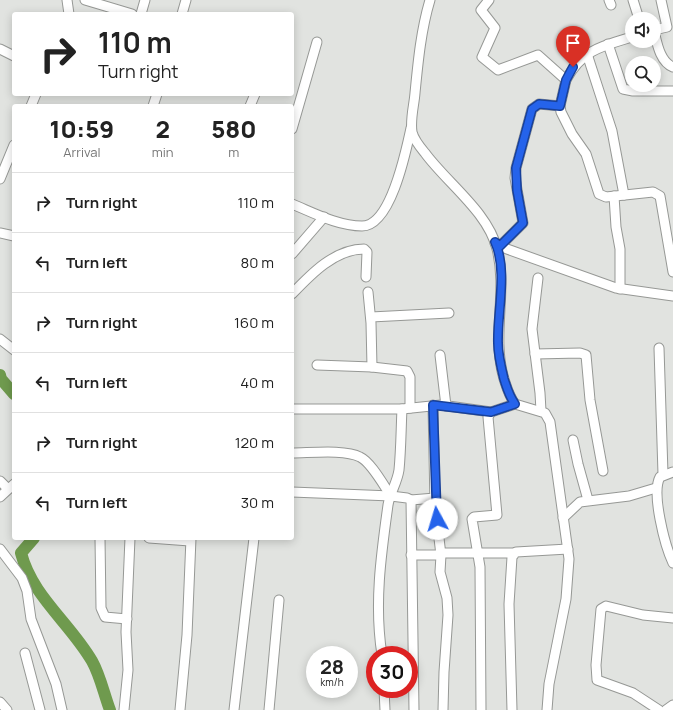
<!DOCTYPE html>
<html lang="en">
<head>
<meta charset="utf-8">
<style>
	:root { --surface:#fff; --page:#f2f2f2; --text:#222; --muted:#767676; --line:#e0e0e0 }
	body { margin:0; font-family:Manrope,sans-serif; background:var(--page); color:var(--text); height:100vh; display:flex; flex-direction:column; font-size:15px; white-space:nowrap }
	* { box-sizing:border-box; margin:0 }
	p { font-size:13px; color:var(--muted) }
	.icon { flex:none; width:22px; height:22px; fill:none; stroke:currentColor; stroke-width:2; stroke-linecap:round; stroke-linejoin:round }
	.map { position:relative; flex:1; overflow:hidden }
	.side { position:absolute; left:12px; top:104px; width:282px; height:436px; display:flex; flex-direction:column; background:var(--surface); border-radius:4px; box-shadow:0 2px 10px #0003 }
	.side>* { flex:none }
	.top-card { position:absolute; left:12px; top:12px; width:282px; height:84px; border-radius:4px; box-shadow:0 2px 10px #0003; background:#fff; color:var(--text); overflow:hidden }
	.fabs { position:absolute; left:625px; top:12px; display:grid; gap:8px }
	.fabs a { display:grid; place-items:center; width:36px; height:36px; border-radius:50%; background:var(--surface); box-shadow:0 2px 10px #0003; font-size:20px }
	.speed { position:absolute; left:306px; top:646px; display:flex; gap:8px; font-size:20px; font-weight:700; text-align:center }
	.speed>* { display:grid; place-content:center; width:52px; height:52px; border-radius:50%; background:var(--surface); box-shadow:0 2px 10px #0003; line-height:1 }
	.speed small { font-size:10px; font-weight:400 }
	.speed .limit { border:6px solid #d22; background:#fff; color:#111 }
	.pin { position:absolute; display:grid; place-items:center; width:34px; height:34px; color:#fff; margin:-41px -17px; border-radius:50% 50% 50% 0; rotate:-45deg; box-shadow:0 0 4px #0007 }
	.pin .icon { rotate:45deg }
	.me { position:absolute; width:44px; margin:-22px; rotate:354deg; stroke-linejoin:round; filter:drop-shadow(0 0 3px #0008) }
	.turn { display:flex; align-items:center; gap:14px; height:84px; padding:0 20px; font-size:18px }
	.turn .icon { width:52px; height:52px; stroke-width:2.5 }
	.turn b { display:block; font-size:28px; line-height:34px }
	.eta { display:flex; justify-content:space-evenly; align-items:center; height:68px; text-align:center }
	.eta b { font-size:24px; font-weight:800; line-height:28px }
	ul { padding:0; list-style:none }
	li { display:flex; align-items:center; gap:12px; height:60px; padding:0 20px; border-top:1px solid var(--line) }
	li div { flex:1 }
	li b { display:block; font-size:15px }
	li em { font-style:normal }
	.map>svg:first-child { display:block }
</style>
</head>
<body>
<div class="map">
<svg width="673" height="710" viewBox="0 0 673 710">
	<rect width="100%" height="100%" fill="#e1e3e0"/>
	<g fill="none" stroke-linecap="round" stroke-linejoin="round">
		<g stroke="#6f9a4e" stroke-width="12">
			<path d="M0,375l1,4 13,15"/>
			<path d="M34,538l-13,15c11,43 49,70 71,108 8,14 12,33 18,49"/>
		</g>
		<g stroke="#969895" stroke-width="11">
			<g id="minor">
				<path d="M67,0l2,14"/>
				<path d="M85,0l47,14"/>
				<path d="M430,0c-9,30 -12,62 -15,93 -1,13 -5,26 -3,39 2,8 8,15 13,21 22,30 63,59 72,96 11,43 -6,86 7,130 3,9 5,17 11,25l30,9 5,9 19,137 -3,40 -17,85 -2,26"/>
				<path d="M489,0l-8,10 14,18 -13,29 16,13 40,-15 28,25c16,-30 36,-34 66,-43"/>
				<path d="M609,0l2,5"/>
				<path d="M633,0l6,19"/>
				<path d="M141,14l4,-14"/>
				<path d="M182,14l4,-14"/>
				<path d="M654,30l13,-3 -6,-27"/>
				<path d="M654,31c3,12 6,31 19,36"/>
				<path d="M608,44l15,45 10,2h40"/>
				<path d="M0,49l14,7"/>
				<path d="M587,54l25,77 12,64"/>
				<path d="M566,80l-6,26 1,6 11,22 14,20 13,40 7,3 47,-5 7,4 13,76"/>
				<path d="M31,106l5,-12"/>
				<path d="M153,106l4,-12"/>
				<path d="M250,106l5,-12"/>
				<path d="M292,129l25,-87"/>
				<path d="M0,179l14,-34"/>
				<path d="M614,196l2,31 4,22v40"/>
				<path d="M292,204c22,9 46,22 70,22 29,0 44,-75 49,-98"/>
				<path d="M0,233l14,3"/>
				<path d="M495,243l12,6 109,39 57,8"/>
				<path d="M500,246l23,-23 -8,-45 1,-10 16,-59 7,-5 21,2"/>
				<path d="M292,254l32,-37"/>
				<path d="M538,278l-6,51 8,64 1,18"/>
				<path d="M368,292l3,31 1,44"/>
				<path d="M292,294c19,-20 43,-45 72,-45l3,3 -1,25"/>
				<path d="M371,317l78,-4"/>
				<path d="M0,339l14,11"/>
				<path d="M659,348l4,126"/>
				<path d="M535,354l45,-1 6,2 4,45 13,71"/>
				<path d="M440,355l6,51"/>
				<path d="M317,365l55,2 35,4 3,6v31"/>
				<path d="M292,409h110l39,-4 50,7"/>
				<path d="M573,440l5,24 10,36"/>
				<path d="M292,453c18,0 53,-4 68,4 11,5 24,29 31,39"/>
				<path d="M673,472l-13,5c-9,16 5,69 13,86"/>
				<path d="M0,481l8,8"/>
				<path d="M292,492l99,4 16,2 4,2 3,210"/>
				<path d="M0,497l14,-13"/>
				<path d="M411,500l24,-2"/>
				<path d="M563,518l17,-16 49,-6 27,-8"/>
				<path d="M100,538l1,70 4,9 22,2"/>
				<path d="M149,538l41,3"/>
				<path d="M0,549l22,29 5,13 4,28 25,65 6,26"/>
				<path d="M411,555h30l-6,-50 -2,-100"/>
				<path d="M25,653l15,57"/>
				<path d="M382,655c-8,-50 -1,-100 6,-150 2,-12 9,-22 11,-35 2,-20 2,-41 3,-61"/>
				<path d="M384,689l1,21"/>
				<path d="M0,702l7,8"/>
				<path d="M124,710l4,-40 -2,-38 4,-94"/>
				<path d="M180,710l7,-75 4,-97"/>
				<path d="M234,710l20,-172"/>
				<path d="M269,710l10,-110"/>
				<path d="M443,710l1,-38 4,-57 -1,-17 -7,-26 1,-17 2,-2h70"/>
				<path d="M481,710l-1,-143 -8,-48 2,-2 23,-2 -9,-98 3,-5 24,-8"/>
				<path d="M512,710l-3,-106 3,-47 4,-5 52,-3"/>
				<path d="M659,710l-26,-17 -36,-13 -1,-15 5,-56 5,-3 37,9 30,3"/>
				<path d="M666,710l7,-5"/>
			</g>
		</g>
		<use href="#minor" stroke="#fff" stroke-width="9"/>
	</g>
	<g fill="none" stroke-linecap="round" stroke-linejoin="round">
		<g stroke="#184099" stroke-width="10">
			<path id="route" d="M437,519l-4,-114 58,7 24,-8c-6,-8 -8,-16 -11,-25 -3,-12 -6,-24 -6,-36 -1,-30 10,-73 -3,-101l5,4 23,-23 -6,-33 -1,-22 16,-59 7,-5 21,2 6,-26 7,-13"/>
		</g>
		<use href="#route" stroke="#2563eb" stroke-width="7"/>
	</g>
</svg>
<div class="fabs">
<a><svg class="icon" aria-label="sound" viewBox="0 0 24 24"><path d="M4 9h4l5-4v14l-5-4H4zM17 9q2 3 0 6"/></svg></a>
<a><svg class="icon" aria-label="search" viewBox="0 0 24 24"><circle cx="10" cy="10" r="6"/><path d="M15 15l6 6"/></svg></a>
</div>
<div class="speed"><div>28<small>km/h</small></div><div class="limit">30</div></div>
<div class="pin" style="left:573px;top:67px;background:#d93025"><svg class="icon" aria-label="arrive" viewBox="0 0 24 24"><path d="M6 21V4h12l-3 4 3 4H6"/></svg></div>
<svg class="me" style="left:437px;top:519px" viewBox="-20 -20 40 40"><circle r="19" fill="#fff"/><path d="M0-13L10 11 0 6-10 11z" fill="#2563eb"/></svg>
<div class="top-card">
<div class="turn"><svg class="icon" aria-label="right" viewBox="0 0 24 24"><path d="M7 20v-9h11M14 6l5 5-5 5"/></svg><div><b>110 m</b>Turn right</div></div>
</div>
<section class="side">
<div class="eta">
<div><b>10:59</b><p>Arrival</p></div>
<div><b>2</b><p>min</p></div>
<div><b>580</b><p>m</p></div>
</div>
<ul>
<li><svg class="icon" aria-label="right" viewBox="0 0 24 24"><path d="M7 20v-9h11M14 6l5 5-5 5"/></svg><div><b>Turn right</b></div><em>110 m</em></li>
<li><svg class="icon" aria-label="left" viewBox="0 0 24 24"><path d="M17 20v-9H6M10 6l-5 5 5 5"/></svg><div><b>Turn left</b></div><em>80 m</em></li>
<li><svg class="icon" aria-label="right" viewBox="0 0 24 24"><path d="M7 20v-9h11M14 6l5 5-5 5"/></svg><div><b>Turn right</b></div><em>160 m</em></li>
<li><svg class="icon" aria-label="left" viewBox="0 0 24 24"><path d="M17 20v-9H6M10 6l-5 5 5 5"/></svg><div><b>Turn left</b></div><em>40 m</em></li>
<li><svg class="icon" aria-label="right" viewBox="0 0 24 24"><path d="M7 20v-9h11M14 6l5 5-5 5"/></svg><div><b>Turn right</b></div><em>120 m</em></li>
<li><svg class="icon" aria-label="left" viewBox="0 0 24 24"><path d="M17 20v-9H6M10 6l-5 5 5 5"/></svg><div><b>Turn left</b></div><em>30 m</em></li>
</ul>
</section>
</div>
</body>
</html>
